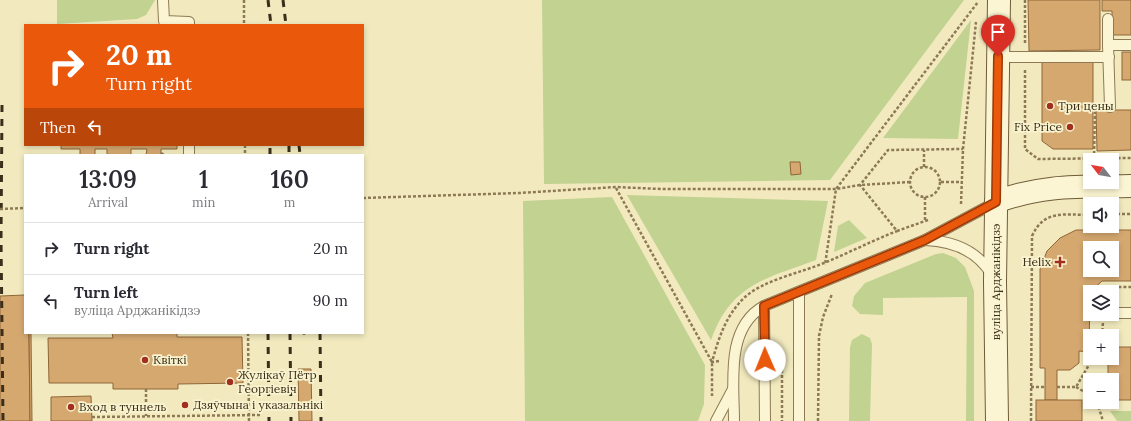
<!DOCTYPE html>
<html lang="en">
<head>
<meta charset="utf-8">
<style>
	:root { --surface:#fff; --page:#f2f2f3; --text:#2b2b33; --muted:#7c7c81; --line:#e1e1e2 }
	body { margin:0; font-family:Lora,serif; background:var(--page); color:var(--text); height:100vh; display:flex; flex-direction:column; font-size:15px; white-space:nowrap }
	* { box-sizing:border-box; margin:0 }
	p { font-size:13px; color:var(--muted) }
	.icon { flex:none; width:22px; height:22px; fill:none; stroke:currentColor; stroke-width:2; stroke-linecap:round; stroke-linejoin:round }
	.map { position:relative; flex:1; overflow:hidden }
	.details { position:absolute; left:24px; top:154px; width:340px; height:180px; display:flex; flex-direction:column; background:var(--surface); border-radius:0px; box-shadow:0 2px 6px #0003 }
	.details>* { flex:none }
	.top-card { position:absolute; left:24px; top:24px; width:340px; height:122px; border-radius:0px; box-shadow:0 2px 6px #0003; background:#ea580c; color:#fff; overflow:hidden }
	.needle { width:26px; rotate:301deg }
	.controls { position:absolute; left:1083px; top:153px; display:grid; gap:8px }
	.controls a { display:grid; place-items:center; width:36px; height:36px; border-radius:0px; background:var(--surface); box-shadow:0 2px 6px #0003; font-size:20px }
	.pin { position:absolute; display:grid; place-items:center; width:34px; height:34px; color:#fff; margin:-41px -17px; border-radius:50% 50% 50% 0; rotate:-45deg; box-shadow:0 0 4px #0007 }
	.pin .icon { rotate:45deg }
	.me { position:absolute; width:44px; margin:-22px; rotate:359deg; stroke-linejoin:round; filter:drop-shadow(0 0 3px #0008) }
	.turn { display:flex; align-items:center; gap:14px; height:84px; padding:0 16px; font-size:18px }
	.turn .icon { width:52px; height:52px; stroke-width:2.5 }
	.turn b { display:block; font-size:28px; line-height:34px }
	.then { display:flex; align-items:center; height:38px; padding:0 16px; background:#0003; gap:8px; font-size:15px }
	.eta { display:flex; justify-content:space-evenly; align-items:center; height:68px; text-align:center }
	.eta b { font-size:24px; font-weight:600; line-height:28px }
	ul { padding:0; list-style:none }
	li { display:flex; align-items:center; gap:12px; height:52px; padding:0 16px; border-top:1px solid var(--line) }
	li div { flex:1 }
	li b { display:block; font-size:15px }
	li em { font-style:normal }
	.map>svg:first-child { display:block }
</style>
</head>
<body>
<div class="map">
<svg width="1131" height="421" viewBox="0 0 1131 421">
	<rect width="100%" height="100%" fill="#f2eabe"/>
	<g fill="#c1d291">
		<path d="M57,0h98l-9,15 -9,4 -80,5z"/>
		<path d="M542,0h422l-134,180 -286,4z"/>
		<path d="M971,20l-13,119 -75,-1z"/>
		<path d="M627,195l201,6 -12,59c-51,19 -85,24 -105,80z"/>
		<path d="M612,197l93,168 -1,39 -6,17h-173l-2,-220z"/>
		<path d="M849,220l18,18 -33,14 4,-26z"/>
		<path d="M943,253l13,5 9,9 9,24v130h-8l1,-124 -84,1v17l-23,-1 -8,-8 2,-10 11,-13 71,-29z"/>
		<path d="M862,334l8,4 2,6 -2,77h-21l1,-74 2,-7z"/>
		<path d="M1110,411h21v10h-14z"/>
	</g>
	<g fill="#d5a870" stroke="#8f6638" fill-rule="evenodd">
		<path d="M1028,0h72v50l-71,1z"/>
		<path d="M1102,0h29v35h-19v-24h-10z"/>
		<rect x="1122" y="52" width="9" height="28"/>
		<path d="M1093,60v89h-40l-11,-8v-80z"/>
		<path d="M1096,110h35v40l-34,1z"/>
		<path d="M61,145h116v4h-16v6h-15l1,-6h-16v6h-24v-6h-12v6h-15v-6h-19z"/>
		<path d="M790,162h10l1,12 -10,1z"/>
		<path d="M1076,230h55v51h-29l-12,11 -1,60 -10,-1v12l-9,7h-13v30h-12v-32h-5v-99l7,-18 13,-13zM1090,248h22v22h-22z"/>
		<path d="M25,295v38h4l1,88h-30v-125z"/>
		<path d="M29,333h2l1,88h-2z"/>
		<path d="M112,333h65v4h65l1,46 -65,1v5h-65v-6h-64l-1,-45h65z"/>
		<path d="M1112,347h19v53h-19v-20h-4v-22h4z"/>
		<path d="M298,369h13l1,52h-13z"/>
		<path d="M91,396l1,25h-41v-24z"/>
		<rect x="1036" y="400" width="46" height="21"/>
	</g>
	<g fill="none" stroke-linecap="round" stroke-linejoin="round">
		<g stroke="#8d7a55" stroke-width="12">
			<g id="lane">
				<path d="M163,0l1,21 25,1v3"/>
				<path d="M1108,19v26"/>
				<path d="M998,57h111"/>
				<path d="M1110,107l-2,-62h23"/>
				<path d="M189,145v10"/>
				<path d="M925,240c28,1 52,10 67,35"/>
				<path d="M764,306l1,115"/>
				<path d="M1115,313h16"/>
				<path d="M716,421l17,-32"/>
				<path d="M734,421c0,-38 -9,-93 30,-115l161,-66 71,-38"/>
				<path d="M799,421v-129"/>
			</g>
		</g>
		<g stroke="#6f5b38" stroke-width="24">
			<g id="secondary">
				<path d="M996,202c47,-18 86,-15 135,-16"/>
				<path d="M997,421l-2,-139 4,-282"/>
			</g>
		</g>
		<g stroke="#8d7a55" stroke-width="2.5" stroke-dasharray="3 2" stroke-linecap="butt">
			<path d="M244,0v25"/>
			<path d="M1025,43v-43"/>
			<path d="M1025,70v79l13,10 93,-1"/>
			<path d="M245,145v10"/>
			<path d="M161,153l3,2"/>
			<path d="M1094,159l1,-48"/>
			<circle cx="925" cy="182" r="15"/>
			<path d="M924,167v-17"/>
			<path d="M910,182l-50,3 -24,4 142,-187"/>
			<path d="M941,182h21"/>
			<path d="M616,188l96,174v34"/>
			<path d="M925,197v24"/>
			<path d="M363,198l156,-5 97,-6 45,2h175l-11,76"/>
			<path d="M961,204l2,-55 13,-127"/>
			<path d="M1112,214h19"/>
			<path d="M928,220l-31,11 -37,-46 28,-35 75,-1"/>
			<path d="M1110,292l7,-5h14"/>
			<path d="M248,333l1,88"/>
			<path d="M304,333v2"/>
			<path d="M1102,336l1,-14"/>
			<path d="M782,360v61"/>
			<path d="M719,361l-7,1c7,-25 14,-47 33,-65 19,-17 55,-24 79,-34 24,-10 48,-22 73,-32"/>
			<path d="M1031,387h14"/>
			<path d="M1057,387h19l17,-29"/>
			<path d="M1076,387l14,8"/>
			<path d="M146,389v27"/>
			<path d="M1097,402l6,19"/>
			<path d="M92,417l170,-2"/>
			<path d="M818,421l1,-85 4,-19 9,-23"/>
			<path d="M1031,421l1,-185c12,-27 33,-21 58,-21"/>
		</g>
		<use href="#lane" stroke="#fcf5d3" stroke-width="10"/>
		<use href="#secondary" stroke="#fcf5d3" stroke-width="22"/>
		<g stroke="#3b2f1b" stroke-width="3" stroke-dasharray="7 7" stroke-linecap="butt">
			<path d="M268,0l3,25"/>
			<path d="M283,0l3,25"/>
			<path d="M2,105l-1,134 2,182"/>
			<path d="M289,145v10"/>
			<path d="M299,145l1,10"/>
			<path d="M270,155v-10"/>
			<path d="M268,333l1,88"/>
			<path d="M290,333l1,88"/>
			<path d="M320,333l1,88"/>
		</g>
		<path stroke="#8d7a55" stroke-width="2.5" stroke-dasharray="3 2" stroke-linecap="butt" d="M0,209l25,-1"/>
	</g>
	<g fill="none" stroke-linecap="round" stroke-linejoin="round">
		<g stroke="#983908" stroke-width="10">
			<path id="route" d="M765,360l-1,-54 161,-66 71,-38 2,-146"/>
		</g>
		<use href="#route" stroke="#ea580c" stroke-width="7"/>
	</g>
	<g fill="#a22f1e" stroke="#f9f3cf" stroke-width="1.5">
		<circle cx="1050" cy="106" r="4"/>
		<circle cx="1070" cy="127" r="4"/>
		<path d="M1058 256h4v4h4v4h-4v4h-4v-4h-4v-4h4z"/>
		<circle cx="145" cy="360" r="4"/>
		<circle cx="230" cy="382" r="4"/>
		<circle cx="185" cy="405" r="4"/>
		<circle cx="71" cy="407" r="4"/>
	</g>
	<g text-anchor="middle" stroke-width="3.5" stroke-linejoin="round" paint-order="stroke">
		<g font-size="12" fill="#3b2f1b" stroke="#f9f3cf" text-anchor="start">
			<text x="1058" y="110">Три цены</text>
			<text x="1062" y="131" text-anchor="end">Fix Price</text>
			<text x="1051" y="266" text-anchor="end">Helix</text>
			<text x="153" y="364">Квіткі</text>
			<text x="238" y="379">Жулікаў Пётр<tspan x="238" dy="14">Георгіевіч</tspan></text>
			<text x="193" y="409">Дзяўчына і указальнікі</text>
			<text x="79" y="411">Вход в туннель</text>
		</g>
		<g font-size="12" fill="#3b2f1b" stroke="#f9f3cf">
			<text transform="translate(996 282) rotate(-90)" y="4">вуліца Арджанікідзэ</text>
		</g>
	</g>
</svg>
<div class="controls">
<a><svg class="needle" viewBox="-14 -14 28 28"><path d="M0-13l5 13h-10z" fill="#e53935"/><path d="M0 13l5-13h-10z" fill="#7c7c81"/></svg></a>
<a><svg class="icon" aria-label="sound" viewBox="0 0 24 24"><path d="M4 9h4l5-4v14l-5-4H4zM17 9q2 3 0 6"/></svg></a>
<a><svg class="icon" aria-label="search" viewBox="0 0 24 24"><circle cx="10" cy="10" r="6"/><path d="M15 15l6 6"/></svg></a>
<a><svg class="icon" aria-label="layers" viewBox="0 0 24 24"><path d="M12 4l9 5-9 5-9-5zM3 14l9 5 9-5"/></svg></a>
<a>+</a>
<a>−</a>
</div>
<div class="pin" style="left:998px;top:56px;background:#d93025"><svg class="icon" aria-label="arrive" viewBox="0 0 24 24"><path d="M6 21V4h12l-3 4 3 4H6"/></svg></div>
<svg class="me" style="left:765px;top:360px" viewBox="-20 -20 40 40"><circle r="19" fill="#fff"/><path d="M0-13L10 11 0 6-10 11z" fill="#ea580c"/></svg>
<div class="top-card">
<div class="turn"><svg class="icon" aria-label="right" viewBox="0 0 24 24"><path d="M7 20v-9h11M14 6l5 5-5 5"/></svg><div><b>20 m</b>Turn right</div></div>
<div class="then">Then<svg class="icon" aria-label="left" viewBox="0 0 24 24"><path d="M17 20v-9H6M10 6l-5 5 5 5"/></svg></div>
</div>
<section class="details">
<div class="eta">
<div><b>13:09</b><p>Arrival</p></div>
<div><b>1</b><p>min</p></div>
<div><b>160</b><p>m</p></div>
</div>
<ul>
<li><svg class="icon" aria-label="right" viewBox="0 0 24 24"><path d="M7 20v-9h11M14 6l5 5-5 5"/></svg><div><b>Turn right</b></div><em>20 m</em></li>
<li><svg class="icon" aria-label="left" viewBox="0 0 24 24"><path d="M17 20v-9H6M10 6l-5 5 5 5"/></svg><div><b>Turn left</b><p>вуліца Арджанікідзэ</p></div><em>90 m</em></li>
</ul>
</section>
</div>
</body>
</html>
